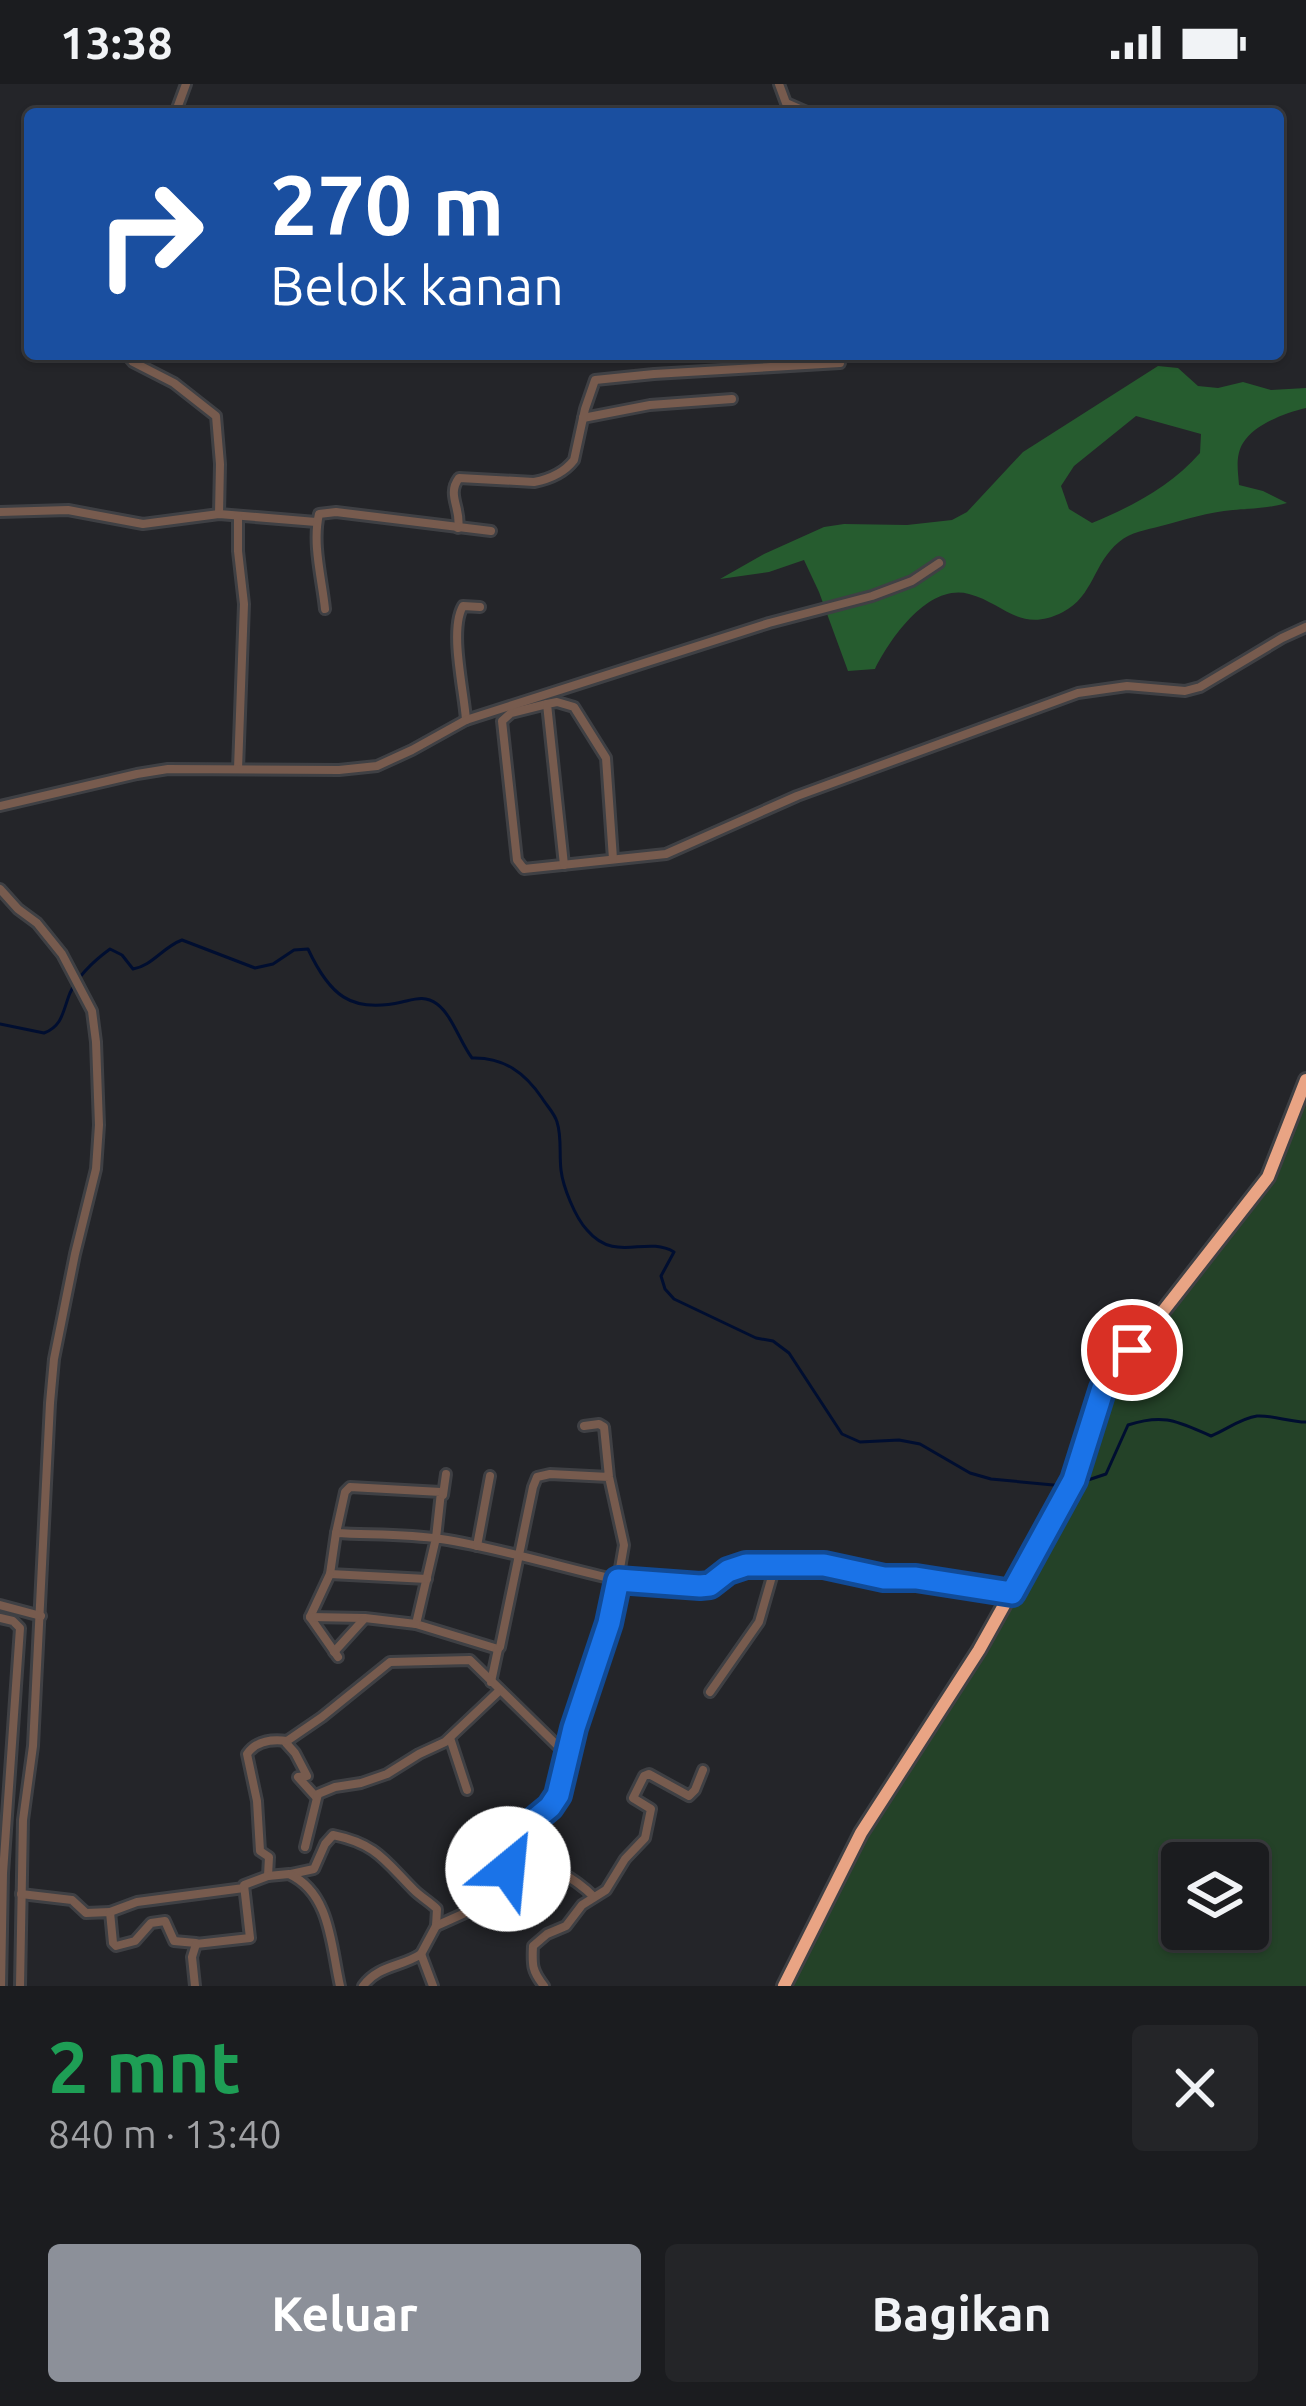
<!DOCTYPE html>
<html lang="id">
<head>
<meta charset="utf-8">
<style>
	:root { --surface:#1b1c1f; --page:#242528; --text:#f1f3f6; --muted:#a0a1a4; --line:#393a3d; --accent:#8c9099 }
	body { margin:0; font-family:Ubuntu,sans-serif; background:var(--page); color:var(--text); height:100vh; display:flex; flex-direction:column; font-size:45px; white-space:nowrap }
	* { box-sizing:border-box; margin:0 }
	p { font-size:39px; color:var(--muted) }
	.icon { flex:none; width:66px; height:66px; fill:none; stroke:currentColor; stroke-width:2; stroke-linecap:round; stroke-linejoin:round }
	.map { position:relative; height:1902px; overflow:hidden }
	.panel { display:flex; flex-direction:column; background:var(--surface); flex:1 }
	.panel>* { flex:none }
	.guide { position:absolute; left:24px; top:24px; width:1260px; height:252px; border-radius:12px; box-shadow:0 3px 9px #0004,0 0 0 3px var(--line); background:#1a4fa0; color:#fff; overflow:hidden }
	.buttons { position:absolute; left:1161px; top:1758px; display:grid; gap:24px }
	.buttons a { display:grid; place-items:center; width:108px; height:108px; border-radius:12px; background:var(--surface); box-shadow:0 3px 9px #0004,0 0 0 3px var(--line); font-size:60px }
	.pin { position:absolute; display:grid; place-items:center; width:102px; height:102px; color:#fff; margin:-51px; border:6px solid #fff; border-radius:50%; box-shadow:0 3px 12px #0007 }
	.me { position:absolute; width:132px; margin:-66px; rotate:28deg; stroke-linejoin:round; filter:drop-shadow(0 0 9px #0008) }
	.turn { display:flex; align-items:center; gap:42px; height:252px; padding:0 48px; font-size:54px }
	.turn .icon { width:156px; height:156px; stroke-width:2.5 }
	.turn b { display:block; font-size:84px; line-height:102px }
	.round { display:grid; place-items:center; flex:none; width:126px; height:126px; border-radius:12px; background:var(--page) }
	.head { display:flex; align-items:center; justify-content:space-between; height:204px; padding:0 48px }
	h1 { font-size:72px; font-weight:700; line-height:90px; color:#1e9e55 }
	.primary-button { display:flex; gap:24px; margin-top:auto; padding:24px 48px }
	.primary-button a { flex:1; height:138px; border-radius:12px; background:var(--accent); color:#fff; font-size:48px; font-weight:700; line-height:138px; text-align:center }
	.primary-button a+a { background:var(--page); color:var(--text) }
	.status { display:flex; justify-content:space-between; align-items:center; height:84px; padding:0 60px; background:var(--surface); direction:ltr }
	.status svg { height:33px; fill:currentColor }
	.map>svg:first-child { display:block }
</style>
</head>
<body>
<div class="status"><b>13:38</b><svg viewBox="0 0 49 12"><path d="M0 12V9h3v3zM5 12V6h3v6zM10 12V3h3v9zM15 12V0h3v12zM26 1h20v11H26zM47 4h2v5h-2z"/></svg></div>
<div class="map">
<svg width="1306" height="1902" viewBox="0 0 1306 1902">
	<rect width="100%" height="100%" fill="#242529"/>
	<path fill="#244228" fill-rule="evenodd" d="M1306,1010v892h-518l43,-89 51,-92 121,-188 83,-147 19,-73 -1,-9 160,-197zM1182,1779h66v66h-66z"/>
	<path fill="#265c2f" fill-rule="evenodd" d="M1158,282l20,2 20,18 20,2 25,-6 28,8 35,-2v20c-21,5 -51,16 -63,35 -8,13 -5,28 -4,42l24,6 24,12c-23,6 -32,5 -54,7 -24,2 -49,10 -72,16 -15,4 -30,6 -42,16 -26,21 -25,54 -56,70 -43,22 -59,-9 -94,-18 -41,-11 -79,45 -94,75l-27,2 -29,-79 -15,-32 -35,12 -49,7 44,-25 60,-27 20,-3 63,1 45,-5 15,-8 56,-60zM1136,332l65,18 -1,19c-29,33 -67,53 -108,70l-23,-14 -8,-23 13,-20z"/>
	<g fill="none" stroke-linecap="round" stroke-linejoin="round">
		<g stroke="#000e30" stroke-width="3">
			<path d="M0,940l44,9c19,-7 19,-23 26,-40 8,-17 25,-33 40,-44l12,6 11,14c19,-3 30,-22 49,-29l73,28 18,-4 21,-14 14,-1c21,45 42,65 94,53 13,-3 23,-7 35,2 15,11 23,38 35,54 32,-1 53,15 70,40 5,8 13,16 15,24 5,15 2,32 4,48 2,17 14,47 26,60 29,34 58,5 87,22l-13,24 4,13 9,10 82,39 17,3 16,12 53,81 18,8 39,-2 21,4 50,29 21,6 73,7"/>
			<path d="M1079,1399l27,-9 22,-49c37,-12 50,-3 83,11 15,-6 30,-18 46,-20 15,-1 33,6 49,6"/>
		</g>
		<g stroke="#3f4044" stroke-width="14">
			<g id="minor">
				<path d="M779,0l7,19 25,11"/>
				<path d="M175,30l11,-30"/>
				<path d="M126,270l7,8 41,21 42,33 4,48 -1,50"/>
				<path d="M583,334l67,-13 82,-6"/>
				<path d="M0,428l68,-2 75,14 76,-10 97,8"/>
				<path d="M238,432v35l6,53 -6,165"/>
				<path d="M458,444c4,-19 -12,-33 1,-50l75,4c16,-3 30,-9 40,-22l11,-51 10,-29 59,-6 186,-11"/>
				<path d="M325,525c-3,-30 -13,-65 -6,-95l17,-2 155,19"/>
				<path d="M547,620l-36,9 -9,8 15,139 7,9 142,-15 131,-58 281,-103 49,-7 58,5 15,-4 82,-49 24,-11"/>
				<path d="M466,636c-2,-30 -17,-90 -3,-114l17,1"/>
				<path d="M0,722l137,-32 31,-5 171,1 38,-4 35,-16 54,-30 303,-97 103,-27 40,-15 27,-18"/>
				<path d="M564,781l-17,-161 10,-2 17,5 32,51 7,101"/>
				<path d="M0,805l18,20 19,14 25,31 30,57 4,31 3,83 -3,44 -21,85 -21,105 -4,44 -17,343 -10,74 -3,166"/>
				<path d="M584,1342l15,-2 5,3 5,50 15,68 -6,35c-59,-13 -118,-32 -177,-41 -34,-5 -71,-4 -105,-6l9,-41 5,-5 91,5 -5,46 -20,86 82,25 2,-2 33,-160 4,-10 13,-3 59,3"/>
				<path d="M443,1411l3,-21"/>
				<path d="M336,1449l-6,41 97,5"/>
				<path d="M477,1462l13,-70"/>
				<path d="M330,1490l-20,43 28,40"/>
				<path d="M0,1521l41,11"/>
				<path d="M310,1533l55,1 51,6"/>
				<path d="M0,1534l13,3 7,7 -17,245 -2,113"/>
				<path d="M334,1568l30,-33"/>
				<path d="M491,1598l7,-33"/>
				<path d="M710,1608l49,-70 16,-56"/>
				<path d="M450,1654l17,52"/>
				<path d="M316,1713l-18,-20 9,-1 -12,-23 -9,-10 1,-2 35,-24 68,-55 80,-2 97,95"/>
				<path d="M305,1763l13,-53 17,-7 26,-4 26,-9 32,-20 26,-12 54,-51"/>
				<path d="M512,1770c29,7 60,21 82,43"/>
				<path d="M291,1790l23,-5 11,-25 8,-9c44,9 52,26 81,55 7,7 16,12 23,19l-1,17 -15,28"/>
				<path d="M268,1792l1,-19 -9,-6 -3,-50 -10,-47c9,-13 25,-15 40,-13"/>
				<path d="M21,1810l51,6 14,13 24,-1 3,31 3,3 19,-5 16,-18 14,-2 9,20 22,2"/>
				<path d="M110,1828l27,-10 107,-14"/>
				<path d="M436,1842l76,-34 -3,-31 18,-35 23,-19 8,-12 16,-67 35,-105 9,-43 82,6 9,-1 29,-18 70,-3 32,4 44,10h33l95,15"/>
				<path d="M195,1902l-3,-29 4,-13 54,-6 -6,-53 24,-9 21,-2c42,19 42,73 51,112"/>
				<path d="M363,1902c15,-21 39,-19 58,-32l12,32"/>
				<path d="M544,1902c-12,-15 -12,-21 -11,-40l14,-12 19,-8 16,-21 24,-15 19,-31 20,-21 6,-29 -18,-11 11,-22 5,-2 40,22 6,-6 8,-20"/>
			</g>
		</g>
		<g stroke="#3f4044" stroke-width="18">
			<path id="highway" d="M784,1902l77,-153 118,-183 89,-159 13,-28 22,-75 165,-211 38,-97"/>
		</g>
		<use href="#minor" stroke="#775b4e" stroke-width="8"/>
		<use href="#highway" stroke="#e9a484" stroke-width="12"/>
	</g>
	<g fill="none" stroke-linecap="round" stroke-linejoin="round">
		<g stroke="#114b97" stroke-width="30">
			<path id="route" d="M508,1785l5,-19 14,-24 23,-19 8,-12 16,-67 35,-105 9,-43 82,6 10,-1 18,-14 18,-6h78l60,13h32l96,15 62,-113 29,-92 29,-38"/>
		</g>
		<use href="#route" stroke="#1a73e8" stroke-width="21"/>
	</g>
</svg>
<div class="buttons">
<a><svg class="icon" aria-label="layers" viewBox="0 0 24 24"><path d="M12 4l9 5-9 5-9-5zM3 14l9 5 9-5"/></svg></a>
</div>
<div class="pin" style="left:1132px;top:1266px;background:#d93025"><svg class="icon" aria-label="arrive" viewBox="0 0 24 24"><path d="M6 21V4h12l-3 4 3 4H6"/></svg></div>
<svg class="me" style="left:508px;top:1785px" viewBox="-20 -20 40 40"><circle r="19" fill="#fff"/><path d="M0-13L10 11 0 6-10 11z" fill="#1a73e8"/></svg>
<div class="guide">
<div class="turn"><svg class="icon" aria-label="right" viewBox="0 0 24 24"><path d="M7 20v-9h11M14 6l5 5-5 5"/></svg><div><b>270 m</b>Belok kanan</div></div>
</div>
</div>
<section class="panel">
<div class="head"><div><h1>2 mnt</h1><p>840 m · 13:40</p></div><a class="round"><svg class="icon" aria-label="close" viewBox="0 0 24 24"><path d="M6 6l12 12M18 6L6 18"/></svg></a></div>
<div class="primary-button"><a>Keluar</a><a>Bagikan</a></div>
</section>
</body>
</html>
